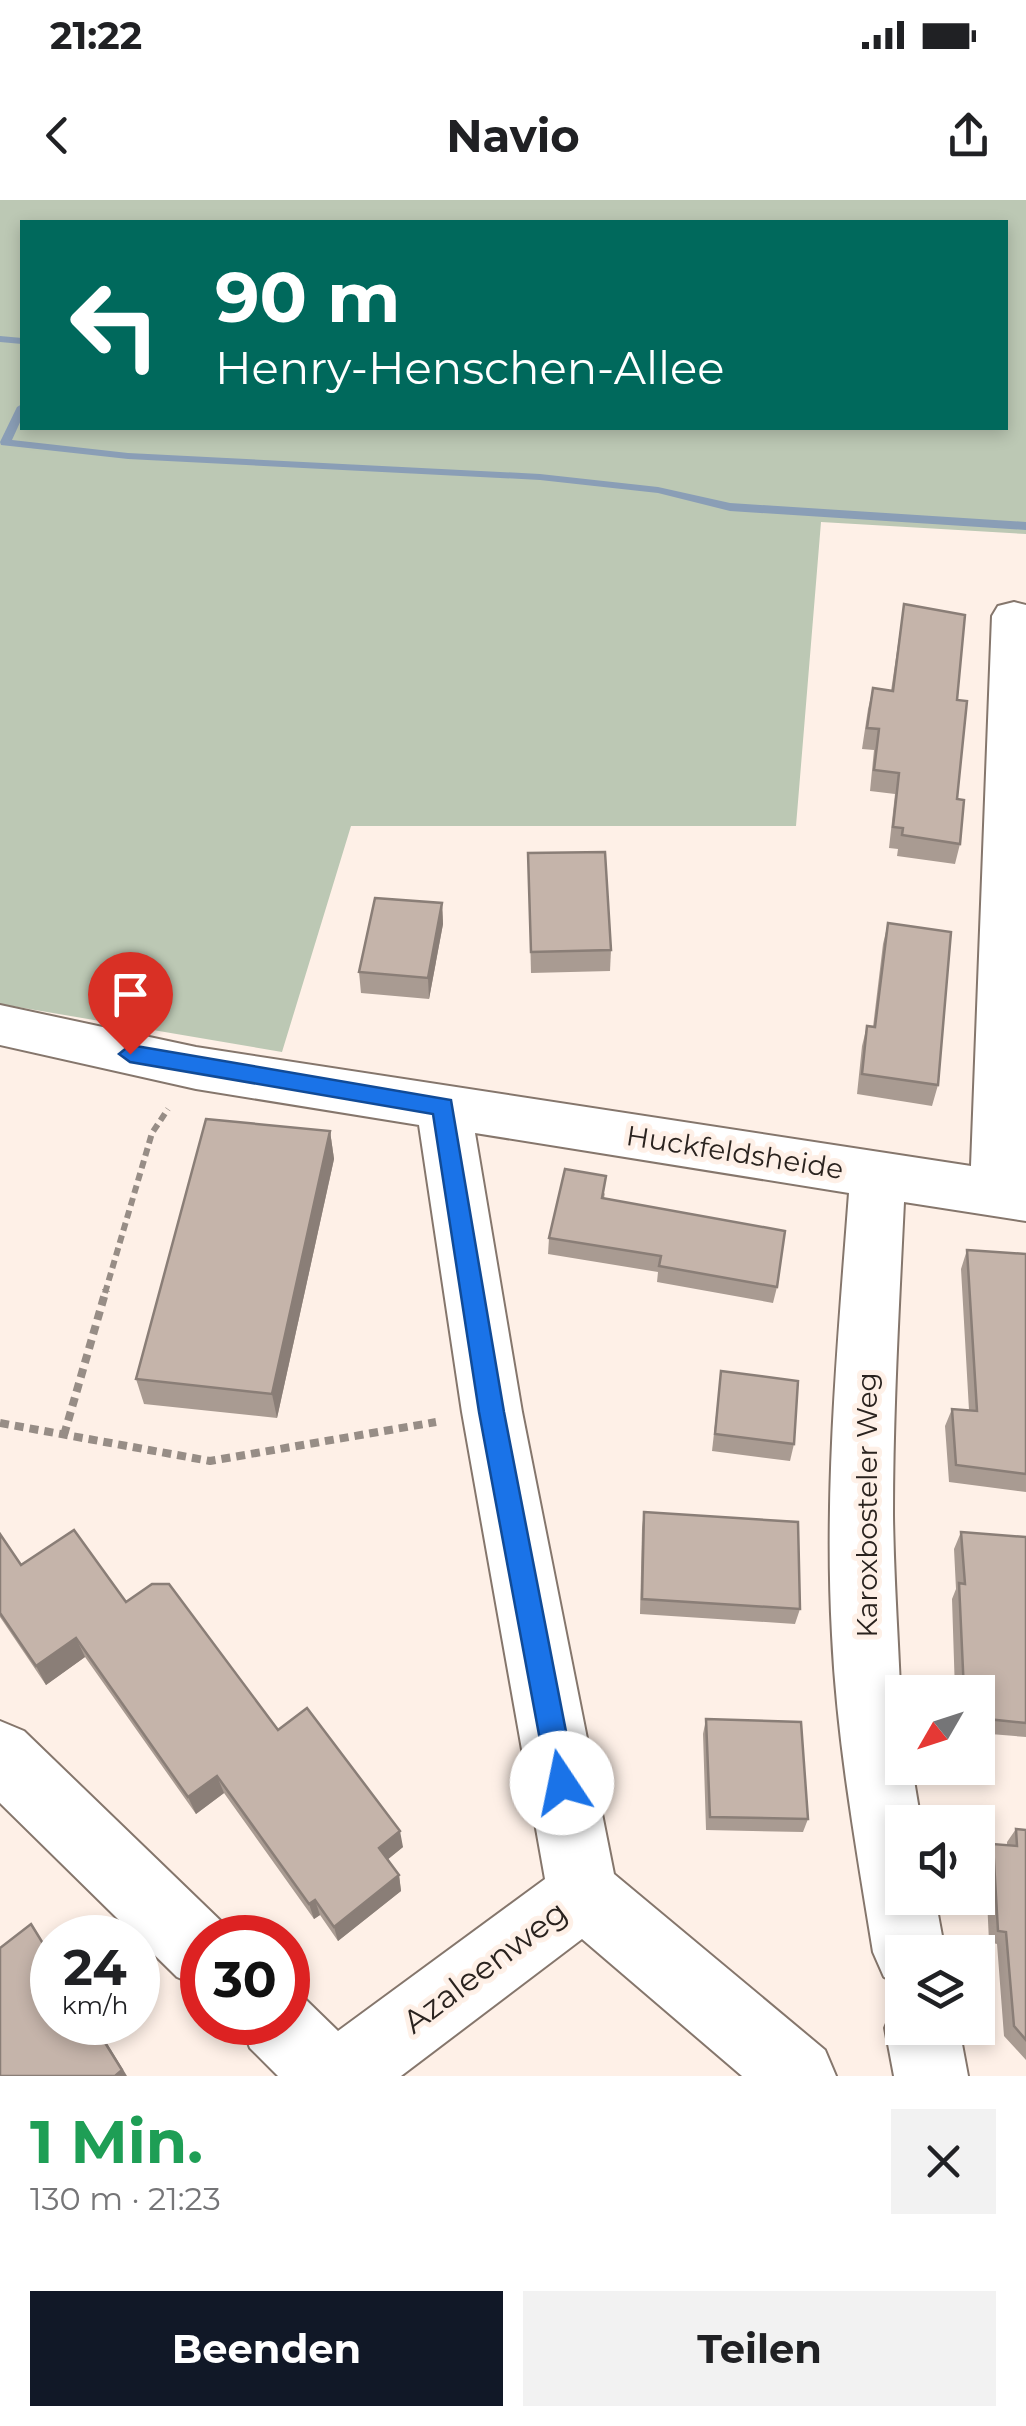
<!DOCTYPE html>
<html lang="de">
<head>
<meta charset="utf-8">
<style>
	:root { --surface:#fff; --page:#f2f2f2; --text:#202124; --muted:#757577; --accent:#111827 }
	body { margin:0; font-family:Montserrat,sans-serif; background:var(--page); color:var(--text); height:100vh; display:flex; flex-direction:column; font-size:38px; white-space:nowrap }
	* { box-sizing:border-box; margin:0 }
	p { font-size:32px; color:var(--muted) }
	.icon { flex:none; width:55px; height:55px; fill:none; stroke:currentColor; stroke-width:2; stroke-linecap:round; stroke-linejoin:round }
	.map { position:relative; height:1876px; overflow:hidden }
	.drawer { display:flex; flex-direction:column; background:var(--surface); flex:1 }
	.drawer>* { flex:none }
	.hud { position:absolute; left:20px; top:20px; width:988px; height:210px; border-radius:0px; box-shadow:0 5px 15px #0003; background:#00695c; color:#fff; overflow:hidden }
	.needle { width:65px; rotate:231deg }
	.buttons { position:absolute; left:885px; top:1475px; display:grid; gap:20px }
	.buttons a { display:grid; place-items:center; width:110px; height:110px; border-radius:0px; background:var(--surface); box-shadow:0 5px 15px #0003; font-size:50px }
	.speed { position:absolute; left:30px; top:1715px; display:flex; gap:20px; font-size:50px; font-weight:700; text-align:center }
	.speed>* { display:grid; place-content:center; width:130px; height:130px; border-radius:50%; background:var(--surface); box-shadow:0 5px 15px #0003; line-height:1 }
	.speed small { font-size:25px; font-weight:400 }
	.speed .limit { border:15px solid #d22; background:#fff; color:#111 }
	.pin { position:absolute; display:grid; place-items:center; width:85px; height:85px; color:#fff; margin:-102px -42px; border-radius:50% 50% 50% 0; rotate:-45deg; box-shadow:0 0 10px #0007 }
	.pin .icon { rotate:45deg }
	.me { position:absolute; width:110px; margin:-55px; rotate:349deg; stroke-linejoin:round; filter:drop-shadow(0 0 8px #0008) }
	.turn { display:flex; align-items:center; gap:35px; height:210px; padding:0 30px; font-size:45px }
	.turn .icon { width:130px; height:130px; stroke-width:2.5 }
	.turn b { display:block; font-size:70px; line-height:85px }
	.round { display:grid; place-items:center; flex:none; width:105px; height:105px; border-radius:0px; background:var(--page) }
	.head { display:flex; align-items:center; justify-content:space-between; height:170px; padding:0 30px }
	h1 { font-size:60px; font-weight:700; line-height:75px; color:#1e9e55 }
	.action { display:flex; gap:20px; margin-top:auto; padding:20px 30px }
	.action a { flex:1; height:115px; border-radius:0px; background:var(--accent); color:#fff; font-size:40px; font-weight:700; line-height:115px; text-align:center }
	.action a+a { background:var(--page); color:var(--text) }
	.status { display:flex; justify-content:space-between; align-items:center; height:70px; padding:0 50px; background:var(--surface); direction:ltr }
	.status svg { height:28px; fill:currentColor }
	header { display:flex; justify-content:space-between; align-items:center; height:130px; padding:0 30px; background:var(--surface); font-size:45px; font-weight:700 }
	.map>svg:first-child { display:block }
</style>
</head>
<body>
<div class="status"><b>21:22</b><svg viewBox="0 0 49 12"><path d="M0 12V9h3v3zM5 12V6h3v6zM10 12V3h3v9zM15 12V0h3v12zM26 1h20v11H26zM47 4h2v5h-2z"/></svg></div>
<header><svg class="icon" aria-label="back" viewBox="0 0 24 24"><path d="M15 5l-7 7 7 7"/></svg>Navio<svg class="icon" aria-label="share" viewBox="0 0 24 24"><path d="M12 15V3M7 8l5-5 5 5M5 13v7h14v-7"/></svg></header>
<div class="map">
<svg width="1026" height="1876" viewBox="0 0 1026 1876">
	<rect width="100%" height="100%" fill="#fef0e7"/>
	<path fill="#bcc8b4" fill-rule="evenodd" d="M0,0h1026v334l-205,-12 -25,304h-445l-69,226 -282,-48zM22,22h983v206h-983z"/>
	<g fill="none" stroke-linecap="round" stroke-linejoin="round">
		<g fill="#8a9eb6" fill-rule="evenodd">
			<path d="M0,136l22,2v6l-22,-2z"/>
			<path d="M22,204v14l-10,22 116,13 412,21 118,13 72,16 296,19v8l-296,-19 -72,-18 -118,-13 -412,-21 -127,-14 -1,-3 17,-35z"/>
		</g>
		<g stroke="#85766c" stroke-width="4">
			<g id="street">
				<path d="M1014,402l12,3v616l-122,-19c-5,104 -11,209 -11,313 1,85 9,168 9,253h10l9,54h-19v76h33l10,54h-43v33l-18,-8 -11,-25c-17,-105 -36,-211 -41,-317 -8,-147 6,-295 17,-442l-374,-60 47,279 92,462 211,176 11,26h-94l-160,-137 -181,137h-123l-28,-28 -10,-26h48v-32l14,6 36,35 207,-152 -83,-467 -43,-287 -223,-36 -196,-44v-40l196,42 775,119 21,-550 6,-10z"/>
				<path d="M0,1521l24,10 203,196 5,11h-30v50l-25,-11 -177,-174z"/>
				<path d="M902,1799v29h57l9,48h-74l-9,-48 11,-26z"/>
			</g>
		</g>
		<path stroke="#978d86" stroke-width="6" stroke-dasharray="8 5" stroke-linecap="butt" d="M105,1093l47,-160 16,-24"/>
		<g stroke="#978d86" stroke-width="8" stroke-dasharray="9 6" stroke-linecap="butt">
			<path d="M0,1223l210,38 226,-39"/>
			<path d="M64,1235l42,-145"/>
		</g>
		<use href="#street" fill="#fff" fill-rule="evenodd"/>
	</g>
	<g fill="#a99b92">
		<path d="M904,404l53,96v99l3,45 -5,20 -58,-8 1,-7 -9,-1 6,-54 -25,-3 4,-41 -12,-1 6,-40 5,-21 18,3z"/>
		<path d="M528,653l83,97 -1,21 -79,2z"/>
		<path d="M442,703l1,21 -14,75 -68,-6 -2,-21z"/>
		<path d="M888,723l50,162 -6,21 -75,-12 5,-48 5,-20 6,1 10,-83z"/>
		<path d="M330,931l4,28 -57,259 -133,-14 -8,-25z"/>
		<path d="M605,993l-1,5 173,89 -4,16 -116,-21 1,-10 -110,-18 1,-16z"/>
		<path d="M967,1050l59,4v238l-77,-10 -4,-56 7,-17 17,1 -8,-141z"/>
		<path d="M721,1171l73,73 -4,17 -78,-10z"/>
		<path d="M644,1312l156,97 -5,15 -155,-10 2,-86z"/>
		<path d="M961,1332l65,5v200l-48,-4v-41h-23l-3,-93 4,-10 -2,-40z"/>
		<path d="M0,1334l21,31 105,37 152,128 125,117 -16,13 12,15 2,16 -63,50 -18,-26 -6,4 -90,-126 -28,21 -111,-157 -39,28 -46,-68z"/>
		<path d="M706,1519l102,100 -5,13 -97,-2 -3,-96z"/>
		<path d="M1016,1629l10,1v230l-22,-24 -7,-92 -8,-2 -4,-86 8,-12 14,1v-3z"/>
	</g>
	<g fill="#8a7e77">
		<path d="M442,703l1,21 -14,75 -1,-21z"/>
		<path d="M330,931l4,28 -57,259 -5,-24z"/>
		<path d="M76,1438l9,19 -39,28 -10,-19z"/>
		<path d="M217,1576l7,17 -28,21 -8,-17z"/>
		<path d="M400,1631l3,16 -21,17 -3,-16z"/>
		<path d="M399,1675l2,16 -63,50 -4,-14z"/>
		<path d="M315,1700l5,15 -6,4 -5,-15z"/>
		<path d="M92,1822h2l33,54h-12z"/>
	</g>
	<g fill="#c5b4aa" stroke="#8a7e77" stroke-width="2.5">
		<path d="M904,404l61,11 -8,85 10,1 -10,98 7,1 -4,44 -58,-9 1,-7 -10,-1 6,-54 -25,-3 5,-41 -12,-1 6,-40 20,3z"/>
		<path d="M605,652l6,98 -80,2 -3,-99z"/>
		<path d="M375,698l67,5 -14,75 -69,-6z"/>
		<path d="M888,723l63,9 -13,153 -76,-11 5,-48 8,1z"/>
		<path d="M206,919l124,12 -58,263 -136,-15z"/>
		<path d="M565,969l41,7 -4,22 183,33 -8,56 -118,-21 2,-10 -112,-18z"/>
		<path d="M967,1050l59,4v220l-70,-9 -4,-56 25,2z"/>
		<path d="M721,1171l77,10 -4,63 -79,-10z"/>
		<path d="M644,1312l154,10 2,87 -158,-10z"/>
		<path d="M74,1330l52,72 26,-18h17l109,146 29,-22 93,123 -21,17 20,27 -65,52 -19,-27 -6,4 -92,-128 -29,21 -112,-159 -40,28 -36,-53v-79l21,31z"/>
		<path d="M961,1332l65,5v186l-48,-5v-26h-14l-5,-109 6,1z"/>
		<path d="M706,1519l95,3 7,97 -98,-2z"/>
		<path d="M1016,1629l10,1v210l-12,-14 -8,-94 -8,-1 -5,-87 24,2z"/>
		<path d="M31,1724l21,34v64h40l30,48 -7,6h-115v-128z"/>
	</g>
	<path fill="#1a73e8" stroke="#114b97" stroke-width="2.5" d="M130,845l321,55 53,312 72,371 -4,10 -10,4 -10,-4 -4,-10 -69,-371 -46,-298 -303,-52 -11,-8z"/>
	<g text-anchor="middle" stroke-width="10" stroke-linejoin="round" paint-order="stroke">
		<g font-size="28" fill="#2a231f" stroke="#fef0e7">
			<text transform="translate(735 952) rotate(9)" y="10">Huckfeldsheide</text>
			<text transform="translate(867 1305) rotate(-90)" y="10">Karoxbosteler Weg</text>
		</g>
		<g font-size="32" fill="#2a231f" stroke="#fef0e7">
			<text transform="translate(485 1767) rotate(-37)" y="11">Azaleenweg</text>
		</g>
	</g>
</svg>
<div class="buttons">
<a><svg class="needle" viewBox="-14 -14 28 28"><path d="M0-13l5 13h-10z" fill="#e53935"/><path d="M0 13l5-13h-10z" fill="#757577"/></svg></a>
<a><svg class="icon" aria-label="sound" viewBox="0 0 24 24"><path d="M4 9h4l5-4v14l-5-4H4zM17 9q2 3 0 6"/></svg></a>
<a><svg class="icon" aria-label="layers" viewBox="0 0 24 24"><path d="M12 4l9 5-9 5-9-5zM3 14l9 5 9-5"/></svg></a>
</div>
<div class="speed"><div>24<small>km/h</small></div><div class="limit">30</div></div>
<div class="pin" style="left:130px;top:854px;background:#d93025"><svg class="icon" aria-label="arrive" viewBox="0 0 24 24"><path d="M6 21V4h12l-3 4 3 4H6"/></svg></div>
<svg class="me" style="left:562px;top:1583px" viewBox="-20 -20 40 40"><circle r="19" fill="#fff"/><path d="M0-13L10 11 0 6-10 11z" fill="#1a73e8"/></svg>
<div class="hud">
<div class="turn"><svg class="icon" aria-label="left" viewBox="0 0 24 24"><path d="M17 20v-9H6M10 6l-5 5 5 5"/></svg><div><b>90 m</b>Henry-Henschen-Allee</div></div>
</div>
</div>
<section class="drawer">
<div class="head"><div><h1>1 Min.</h1><p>130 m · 21:23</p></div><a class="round"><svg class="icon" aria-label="close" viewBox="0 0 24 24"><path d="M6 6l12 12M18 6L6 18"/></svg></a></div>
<div class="action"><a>Beenden</a><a>Teilen</a></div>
</section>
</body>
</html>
